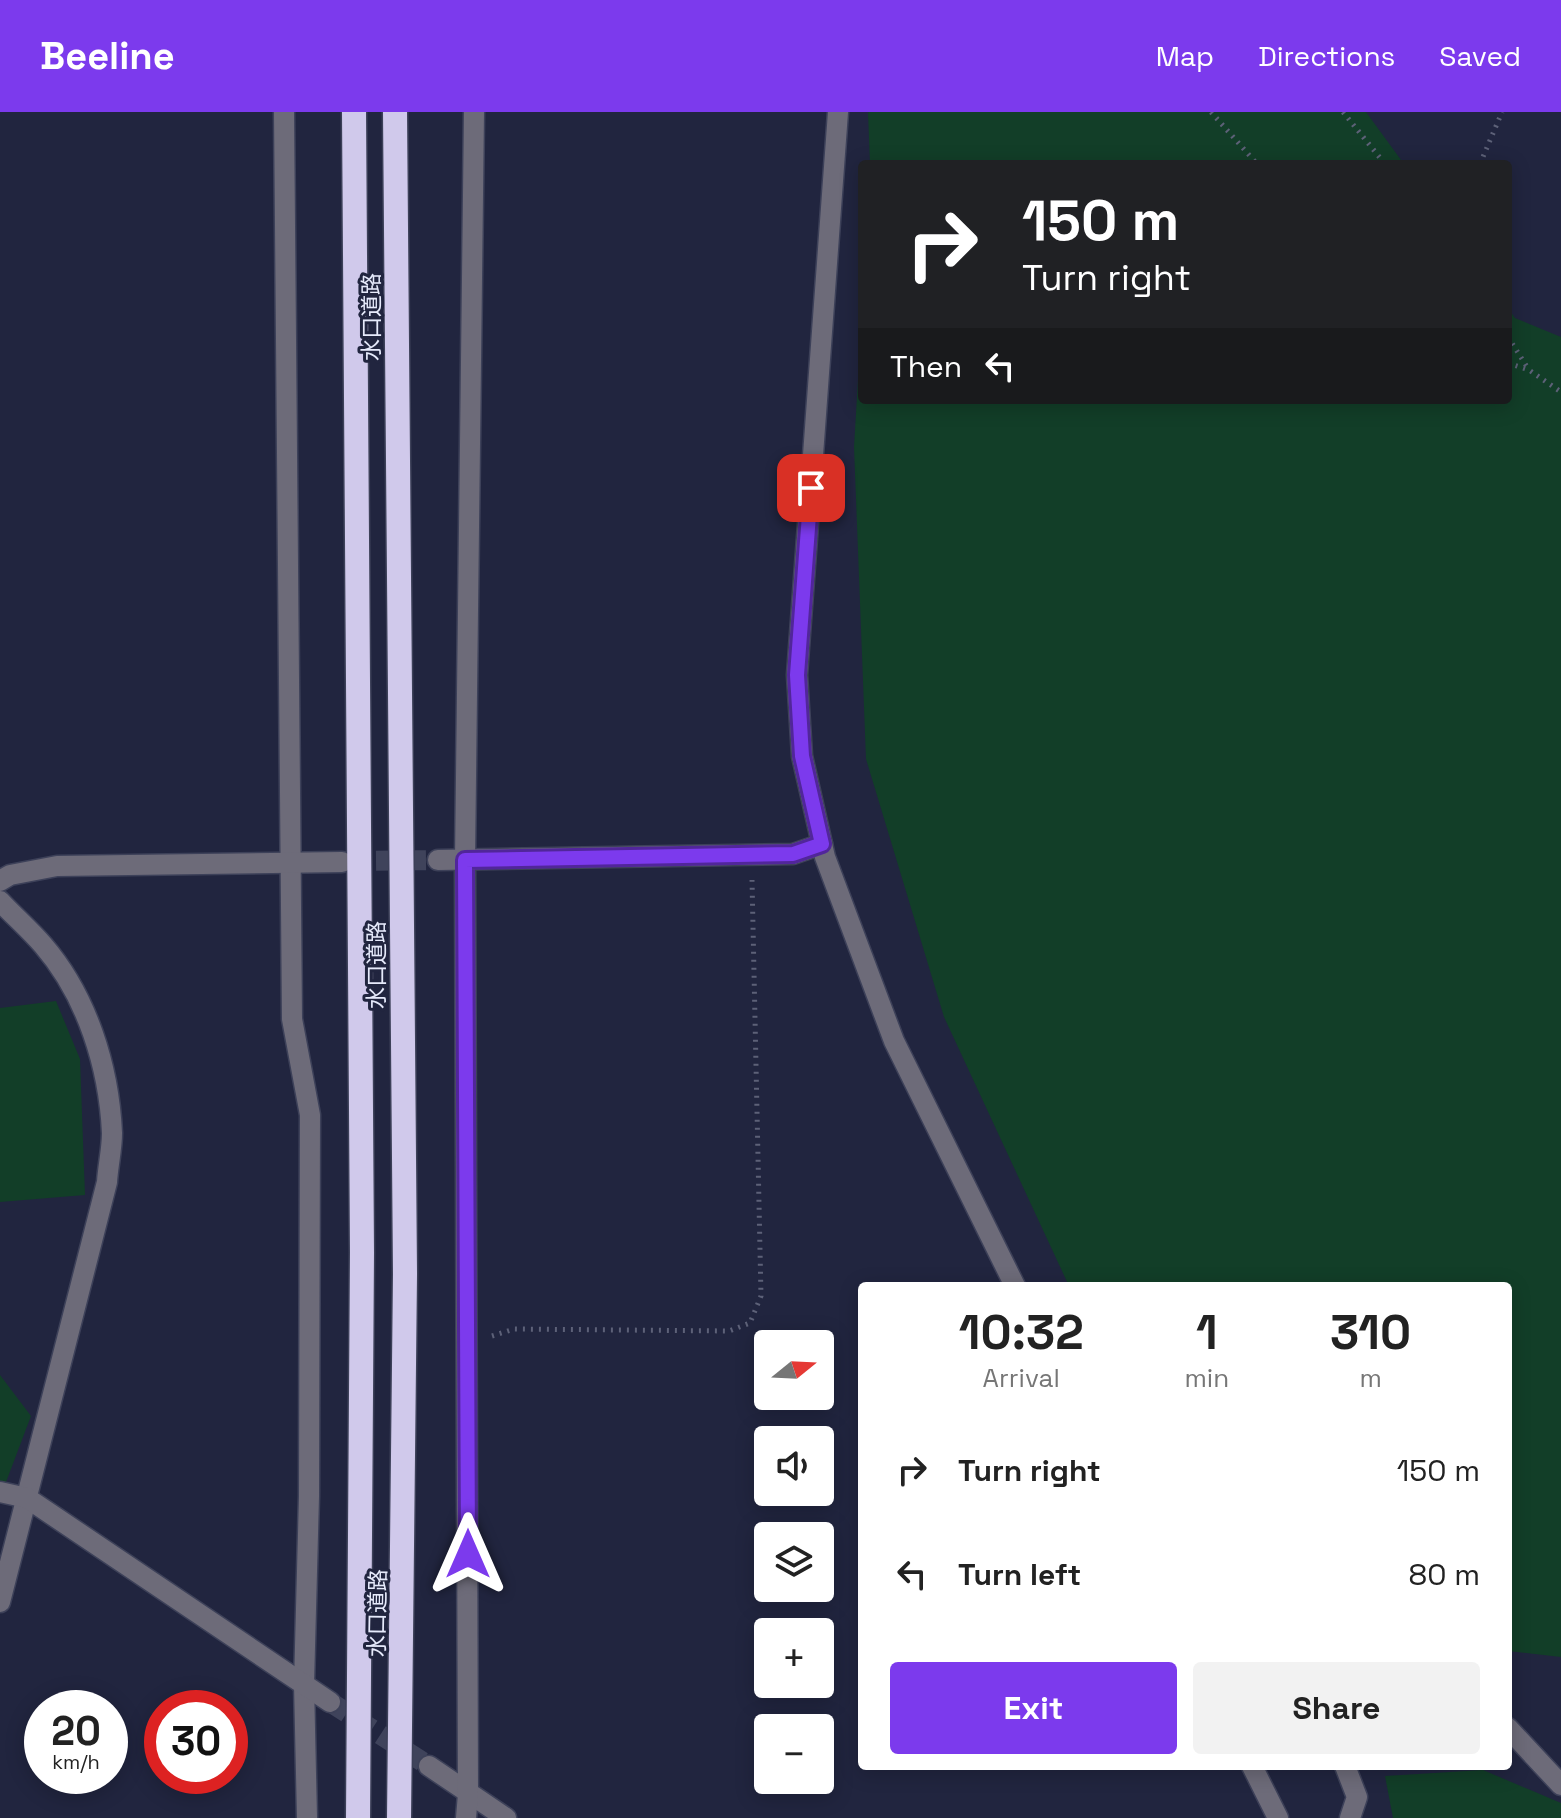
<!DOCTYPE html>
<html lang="en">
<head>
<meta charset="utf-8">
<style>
	:root { --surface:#fff; --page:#f2f2f2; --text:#222; --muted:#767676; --accent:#7c3aed }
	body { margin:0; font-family:"Space Grotesk","Noto Sans JP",sans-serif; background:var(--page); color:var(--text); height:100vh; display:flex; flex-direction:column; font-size:30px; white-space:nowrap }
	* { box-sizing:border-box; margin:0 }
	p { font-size:26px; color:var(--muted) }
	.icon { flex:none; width:44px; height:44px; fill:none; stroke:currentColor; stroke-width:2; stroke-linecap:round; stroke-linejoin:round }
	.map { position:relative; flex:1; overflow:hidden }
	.panel { position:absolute; left:858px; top:1170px; width:654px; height:488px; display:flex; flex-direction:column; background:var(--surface); border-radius:8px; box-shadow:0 4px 20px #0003 }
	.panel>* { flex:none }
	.guide { position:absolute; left:858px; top:48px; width:654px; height:244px; border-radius:8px; box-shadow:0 4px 20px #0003; background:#202124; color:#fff; overflow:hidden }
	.needle { width:52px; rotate:72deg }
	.tools { position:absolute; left:754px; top:1218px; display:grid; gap:16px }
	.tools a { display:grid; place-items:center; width:80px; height:80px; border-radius:8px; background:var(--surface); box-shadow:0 4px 20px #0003; font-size:40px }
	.speed { position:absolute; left:24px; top:1578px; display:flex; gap:16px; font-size:40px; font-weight:700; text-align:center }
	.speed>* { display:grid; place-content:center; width:104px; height:104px; border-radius:50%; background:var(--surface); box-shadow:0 4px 20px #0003; line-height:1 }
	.speed small { font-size:20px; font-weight:400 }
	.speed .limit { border:12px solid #d22; background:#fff; color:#111 }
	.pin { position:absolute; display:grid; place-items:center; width:68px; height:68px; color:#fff; margin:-34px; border-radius:16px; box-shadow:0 4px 12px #0006 }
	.me { position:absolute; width:88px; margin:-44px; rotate:0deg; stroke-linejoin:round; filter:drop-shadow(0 0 6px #0008) }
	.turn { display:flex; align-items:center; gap:28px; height:168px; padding:0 32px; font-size:36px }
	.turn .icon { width:104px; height:104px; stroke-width:2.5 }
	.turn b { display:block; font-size:56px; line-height:68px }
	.then { display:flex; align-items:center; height:76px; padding:0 32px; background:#0003; gap:16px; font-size:30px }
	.eta { display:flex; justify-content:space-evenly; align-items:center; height:136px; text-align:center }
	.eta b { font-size:48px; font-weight:700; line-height:56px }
	.primary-button { display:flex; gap:16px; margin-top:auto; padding:16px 32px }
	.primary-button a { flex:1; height:92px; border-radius:8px; background:var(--accent); color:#fff; font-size:32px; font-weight:700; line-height:92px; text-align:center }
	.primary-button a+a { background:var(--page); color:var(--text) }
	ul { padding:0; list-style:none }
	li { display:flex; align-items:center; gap:24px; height:104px; padding:0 32px }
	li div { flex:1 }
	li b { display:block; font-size:30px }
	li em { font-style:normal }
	header { display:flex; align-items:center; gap:48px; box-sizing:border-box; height:112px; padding:0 40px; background:var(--accent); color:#fff }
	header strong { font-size:38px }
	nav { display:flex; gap:44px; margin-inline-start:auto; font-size:28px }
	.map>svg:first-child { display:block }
</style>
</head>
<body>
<header>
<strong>Beeline</strong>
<nav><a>Map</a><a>Directions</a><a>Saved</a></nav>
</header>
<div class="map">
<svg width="1561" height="1706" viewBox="0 0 1561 1706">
	<rect width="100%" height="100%" fill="#21253f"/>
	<g fill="#123e28">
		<path d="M868,0h498l38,52h-534z"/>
		<path d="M1508,196l7,10 46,19v1320l-53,-6v-365h-439l-125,-269 -78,-258 -12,-312 8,-135v88h646z"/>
		<path d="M56,889l24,58 5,136 -85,7v-194z"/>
		<path d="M0,1263l31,41 -31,82z"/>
		<path d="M1483,1658l78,33v15h-168l-8,-42z"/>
	</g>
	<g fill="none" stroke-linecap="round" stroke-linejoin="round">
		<g stroke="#3f435b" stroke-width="20" stroke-dasharray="20 10" stroke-linecap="butt">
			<path d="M346,749l92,-1"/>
			<path d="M330,1590l99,64"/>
		</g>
		<g stroke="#3d4159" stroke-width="23">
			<g id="minor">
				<path d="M284,0l8,907 18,96 -1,381 -5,188 3,134"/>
				<path d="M838,0l-41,563 5,81 23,101 69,184 121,245"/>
				<path d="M438,748l355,-6 29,-10"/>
				<path d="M0,769l10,-6 47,-9 285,-4"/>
				<path d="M0,789c14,15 30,29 43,44 44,51 66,122 69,188 0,16 -4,33 -5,49l-107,420"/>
				<path d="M0,1380l27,6 303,204"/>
				<path d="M1508,1616l53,57"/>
				<path d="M429,1654l77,52"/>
				<path d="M1252,1654l26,52"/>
				<path d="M1345,1654l12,31 -7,21"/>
				<path d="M466,1706l2,-24 -3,-934 9,-748"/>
			</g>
		</g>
		<g stroke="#3d4159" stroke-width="27">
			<g id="highway">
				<path d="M354,0l8,1140 -4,566"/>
				<path d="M395,0l10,1162 -6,544"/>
			</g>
		</g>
		<g stroke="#5d6178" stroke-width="5" stroke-dasharray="2 6" stroke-linecap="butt">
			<path d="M1211,0l46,52"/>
			<path d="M1343,0l42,52"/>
			<path d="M1480,52l22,-52"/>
			<path d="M1508,225l21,33"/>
			<path d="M1508,251l21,7 32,22"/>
			<path d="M492,1224l22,-7 215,2 21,-8 11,-27 -9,-416"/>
		</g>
		<use href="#minor" stroke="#6d6b79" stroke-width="20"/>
		<use href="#highway" stroke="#d0c9eb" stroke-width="24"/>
	</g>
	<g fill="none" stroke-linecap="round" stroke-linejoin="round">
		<g stroke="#51269a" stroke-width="20">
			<path id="route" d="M468,1442l-3,-694 328,-6 29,-10 -20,-88 -5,-81 14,-187"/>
		</g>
		<use href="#route" stroke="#7c3aed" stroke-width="14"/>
	</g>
	<g text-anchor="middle" stroke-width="6" stroke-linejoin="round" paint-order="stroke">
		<g font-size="22" fill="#e6eafb" stroke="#21253f">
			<text transform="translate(371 205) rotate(-90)" y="8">水口道路</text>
			<text transform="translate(376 853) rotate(-90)" y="8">水口道路</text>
			<text transform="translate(377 1501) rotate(-89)" y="8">水口道路</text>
		</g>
	</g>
</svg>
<div class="tools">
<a><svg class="needle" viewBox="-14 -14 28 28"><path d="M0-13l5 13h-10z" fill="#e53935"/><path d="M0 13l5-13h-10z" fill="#767676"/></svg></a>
<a><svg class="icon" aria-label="sound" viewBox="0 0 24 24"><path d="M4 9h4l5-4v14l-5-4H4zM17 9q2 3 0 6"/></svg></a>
<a><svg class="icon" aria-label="layers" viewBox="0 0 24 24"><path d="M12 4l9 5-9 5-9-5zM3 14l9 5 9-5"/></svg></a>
<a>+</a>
<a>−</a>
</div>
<div class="speed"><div>20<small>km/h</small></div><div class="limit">30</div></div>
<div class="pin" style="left:811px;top:376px;background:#d93025"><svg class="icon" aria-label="arrive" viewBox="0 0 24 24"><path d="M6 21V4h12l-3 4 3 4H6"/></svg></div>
<svg class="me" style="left:468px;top:1442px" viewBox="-20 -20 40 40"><path d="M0-17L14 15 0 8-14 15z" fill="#7c3aed" stroke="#fff" stroke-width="4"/></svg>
<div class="guide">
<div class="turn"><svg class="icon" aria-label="right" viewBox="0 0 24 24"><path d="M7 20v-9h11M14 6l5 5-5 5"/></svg><div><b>150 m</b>Turn right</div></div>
<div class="then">Then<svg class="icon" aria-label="left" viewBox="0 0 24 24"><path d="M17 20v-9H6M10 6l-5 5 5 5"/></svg></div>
</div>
<section class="panel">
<div class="eta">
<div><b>10:32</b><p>Arrival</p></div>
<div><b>1</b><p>min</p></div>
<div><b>310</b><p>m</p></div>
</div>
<ul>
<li><svg class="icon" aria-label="right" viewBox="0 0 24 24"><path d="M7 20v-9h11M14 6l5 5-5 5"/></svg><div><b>Turn right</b></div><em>150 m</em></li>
<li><svg class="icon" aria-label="left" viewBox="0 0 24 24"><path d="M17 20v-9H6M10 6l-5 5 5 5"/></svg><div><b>Turn left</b></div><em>80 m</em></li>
</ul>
<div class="primary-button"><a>Exit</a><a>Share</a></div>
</section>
</div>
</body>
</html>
